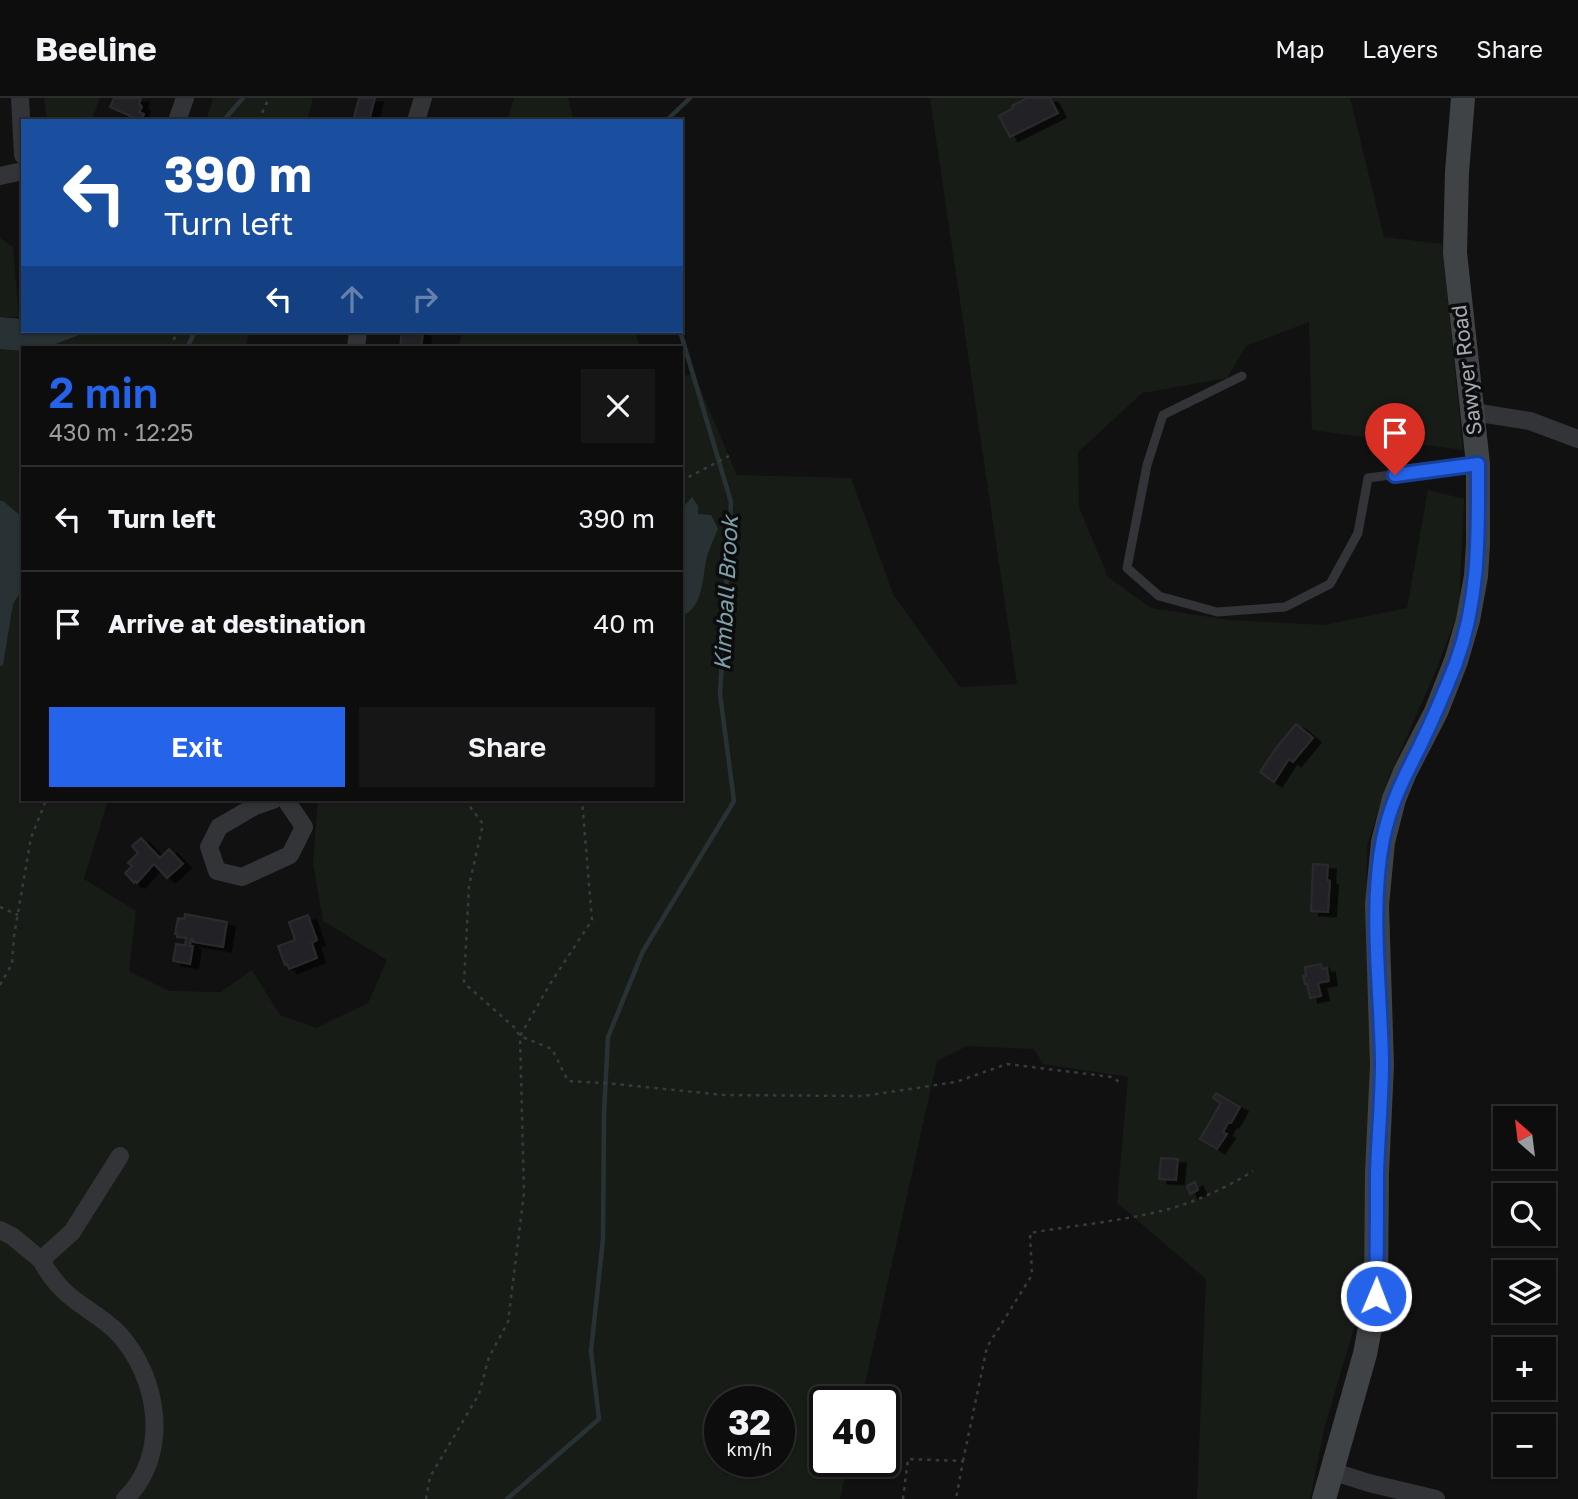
<!DOCTYPE html>
<html lang="en">
<head>
<meta charset="utf-8">
<style>
	:root { --surface:#0d0d0e; --page:#161617; --text:#f1f3f6; --muted:#9a9c9e; --line:#2d2d2e; --accent:#2563eb }
	body { margin:0; font-family:"Golos Text",sans-serif; background:var(--page); color:var(--text); height:100vh; display:flex; flex-direction:column; font-size:26px; white-space:nowrap }
	* { box-sizing:border-box; margin:0 }
	p { font-size:23px; color:var(--muted) }
	.icon { flex:none; width:38px; height:38px; fill:none; stroke:currentColor; stroke-width:2; stroke-linecap:round; stroke-linejoin:round }
	.map { position:relative; flex:1; overflow:hidden }
	.drawer { position:absolute; left:21px; top:248px; width:662px; height:455px; display:flex; flex-direction:column; background:var(--surface); border-radius:0px; box-shadow:0 2px 5px #0004,0 0 0 2px var(--line) }
	.drawer>* { flex:none }
	.banner { position:absolute; left:21px; top:21px; width:662px; height:214px; border-radius:0px; box-shadow:0 2px 5px #0004,0 0 0 2px var(--line); background:#1a4fa0; color:#fff; overflow:hidden }
	.needle { width:46px; rotate:332deg }
	.tools { position:absolute; left:1493px; top:1008px; display:grid; gap:14px }
	.tools a { display:grid; place-items:center; width:63px; height:63px; border-radius:0px; background:var(--surface); box-shadow:0 2px 5px #0004,0 0 0 2px var(--line); font-size:35px }
	.speed { position:absolute; left:704px; top:1288px; display:flex; gap:14px; font-size:35px; font-weight:700; text-align:center }
	.speed>* { display:grid; place-content:center; width:91px; height:91px; border-radius:50%; background:var(--surface); box-shadow:0 2px 5px #0004,0 0 0 2px var(--line); line-height:1 }
	.speed small { font-size:18px; font-weight:400 }
	.speed .limit { border:4px solid #111; border-radius:10px; background:#fff; color:#111 }
	.pin { position:absolute; display:grid; place-items:center; width:60px; height:60px; color:#fff; margin:-72px -30px; border-radius:50% 50% 50% 0; rotate:-45deg; box-shadow:0 0 7px #0007 }
	.pin .icon { rotate:45deg }
	.me { position:absolute; width:77px; margin:-38px; rotate:1deg; stroke-linejoin:round; filter:drop-shadow(0 0 5px #0008) }
	.turn { display:flex; align-items:center; gap:24px; height:147px; padding:0 28px; font-size:32px }
	.turn .icon { width:91px; height:91px; stroke-width:2.5 }
	.turn b { display:block; font-size:49px; line-height:60px }
	.lanes { display:flex; align-items:center; height:66px; padding:0 28px; background:#0003; justify-content:center; gap:35px; direction:ltr }
	.lanes .off { opacity:.35 }
	.round { display:grid; place-items:center; flex:none; width:74px; height:74px; border-radius:0px; background:var(--page) }
	.summary { display:flex; align-items:center; justify-content:space-between; height:119px; padding:0 28px }
	h1 { font-size:42px; font-weight:600; line-height:52px; color:var(--accent) }
	.cta { display:flex; gap:14px; margin-top:auto; padding:14px 28px }
	.cta a { flex:1; height:80px; border-radius:0px; background:var(--accent); color:#fff; font-size:28px; font-weight:600; line-height:80px; text-align:center }
	.cta a+a { background:var(--page); color:var(--text) }
	ul { padding:0; list-style:none }
	li { display:flex; align-items:center; gap:21px; height:105px; padding:0 28px; border-top:2px solid var(--line) }
	li div { flex:1 }
	li b { display:block; font-size:26px }
	li em { font-style:normal }
	header { display:flex; align-items:center; gap:42px; box-sizing:border-box; height:98px; padding:0 35px; background:var(--surface); border-bottom:2px solid var(--line) }
	header strong { font-size:33px }
	nav { display:flex; gap:38px; margin-inline-start:auto; font-size:24px }
	.map>svg:first-child { display:block }
</style>
</head>
<body>
<header>
<strong>Beeline</strong>
<nav><a>Map</a><a>Layers</a><a>Share</a></nav>
</header>
<div class="map">
<svg width="1578" height="1401" viewBox="0 0 1578 1401">
	<defs>
		<filter id="shadow"><feDropShadow dx="8" dy="4.5" stdDeviation="0" flood-color="#0009"/></filter>
	</defs>
	<rect width="100%" height="100%" fill="#111112"/>
	<g fill="#181c17" fill-rule="evenodd">
		<path d="M44,0h56l-9,23h-44z"/>
		<path d="M213,0h100l-6,23h-101z"/>
		<path d="M514,0h54l6,23h-67z"/>
		<path d="M930,0h420l34,139 58,7 21,206 -151,-20 -3,-108 -63,24 -19,32 -85,15 -64,59 1,55 29,70 43,31 79,12 94,5 83,-17 21,-118 36,9 -5,111 -25,65 -45,102 -22,69 -1,84 5,137 -8,230 -39,132 -14,70h-113l9,-220 -89,-76 11,-126 -85,-13 -9,-15 -67,-3 -30,15 -76,341h-37v59h24l-8,38h-840v-1170l57,14 33,-12h160l-5,17h-222v345l-2,6 2,-2v103h85l-24,79 52,32 -7,60 40,20 52,1 31,-22 28,45 36,13 52,-25 19,-43 -64,-39 -10,-58 5,-63h363v-424l13,-2 43,101 114,3 43,118 66,91 57,-3zM719,1304h60v59h-60z"/>
		<path d="M0,140l13,9 6,70h-19z"/>
		<path d="M464,233h171l5,17h-183z"/>
	</g>
	<g fill="#283234">
		<path d="M0,219l23,2v12h67l-45,17h-22v3l-23,-2z"/>
		<path d="M692,399l6,9v8l13,1 7,14c-4,10 -10,21 -12,32 -4,20 -3,47 -25,55v-106z"/>
		<path d="M0,403h3l20,17v70l-10,16 -10,61 -3,1z"/>
	</g>
	<g fill="none" stroke-linecap="round" stroke-linejoin="round">
		<g stroke="#283234" stroke-width="4.5">
			<path d="M223,23l20,-23"/>
			<path d="M666,23l24,-23"/>
			<path d="M187,250l8,-17"/>
			<path d="M507,1401l92,-80 -8,-68 12,-112 1,-126 4,-76 35,-86 91,-150 -14,-107 11,-192 -51,-171"/>
		</g>
	</g>
	<g fill="#242426" stroke="#2b2c2e" stroke-width="2" filter="url(#shadow)">
		<path d="M114,0h27l-2,6 3,3 -3,5 5,2 -3,7 -31,-14z"/>
		<path d="M359,0h16l-6,23h-16z"/>
		<path d="M1027,0h23l8,15 -48,24 -11,-21 14,-8 -1,-2z"/>
		<path d="M402,233h19v2h2l-2,15h-21z"/>
		<path d="M1296,626l17,14 -20,24 -4,-3 -15,23 -14,-10 16,-24z"/>
		<path d="M141,740l19,20 9,-9 14,15 -16,14 -13,-14 -17,19 -2,-2 -1,2 -9,-10 7,-7 -4,-3 10,-10 -6,-7z"/>
		<path d="M1313,766l15,1 -1,15 3,1 -2,31 -17,-1z"/>
		<path d="M185,816l42,8 -4,25 -30,-5v-3h-2l-1,7h3l-3,18 -17,-3 3,-17 9,1 1,-7 -9,-1v-3h-2l3,-16 6,1z"/>
		<path d="M308,817l9,25 -5,3 5,15 -28,11 -2,-5 -2,1 -7,-19 17,-6 -6,-18z"/>
		<path d="M1321,866l1,5 5,-1 2,13 -11,2 3,13 -11,2 -3,-14h-2l-2,-8h3l-1,-9z"/>
		<path d="M1216,995l24,14 -9,16h-3l-5,9 4,2 -10,15 -17,-10 21,-36 -8,-5z"/>
		<path d="M1161,1060l17,1 -2,21 -17,-1z"/>
		<path d="M1195,1084l3,8 -8,4 -3,-8z"/>
	</g>
	<g fill="none" stroke-linecap="round" stroke-linejoin="round">
		<g stroke="#383b3e" stroke-width="2.5" stroke-dasharray="3.5 5" stroke-linecap="butt">
			<path d="M260,23l2,-8 7,-15"/>
			<path d="M171,250l6,-17"/>
			<path d="M681,383l48,-25"/>
			<path d="M465,702l18,24 -14,62 -5,97 50,44 6,9 32,13 16,32 37,2 119,12 139,1 93,-14 51,-18 105,13 7,5"/>
			<path d="M0,809l18,8"/>
			<path d="M0,887l12,-21 2,-28 17,-98 15,-38"/>
			<path d="M963,1363l24,-114 45,-72 -2,-42c46,-8 94,-12 139,-24 26,-7 61,-23 84,-38"/>
			<path d="M426,1401l4,-22 49,-83 10,-37 19,-35 16,-129 -4,-157 30,-52 42,-64 -10,-120"/>
			<path d="M903,1401l5,-40 55,2 -7,38"/>
		</g>
		<path stroke="#323437" stroke-width="9" d="M1242,278l-79,39 -16,50 -20,103 32,28 58,16 68,-5 45,-23 28,-51 10,-55 108,-14"/>
		<g stroke="#323437" stroke-width="18">
			<path d="M20,0l3,57"/>
			<path d="M177,23l8,-23"/>
			<path d="M416,23l7,-23"/>
			<path d="M0,78l23,-5"/>
			<path d="M356,250l2,-17"/>
			<path d="M1473,314l57,9 48,18"/>
			<path d="M273,702l-18,6 -36,21 -10,20 8,24 25,6 48,-22 14,-28 -18,-27"/>
			<path d="M0,1132l12,6 29,24 31,-28 48,-76"/>
			<path d="M41,1162c6,11 14,22 22,30 17,17 39,26 55,43 41,44 53,122 7,166"/>
			<path d="M1331,1373l38,12 67,16"/>
		</g>
		<path stroke="#404346" stroke-width="24" d="M1324,1401l41,-145 11,-58 1,-123 5,-108 -5,-160 6,-63 11,-43 11,-27 31,-60 20,-51 12,-41 8,-44 2,-32v-80l-23,-211 2,-81 6,-74"/>
	</g>
	<g fill="none" stroke-linecap="round" stroke-linejoin="round">
		<g stroke="#184099" stroke-width="18">
			<path id="route" d="M1376,1198c1,-41 1,-82 1,-122 1,-37 5,-75 5,-112 -1,-71 -13,-153 1,-223 8,-37 20,-59 37,-93 13,-27 25,-55 36,-83 24,-66 22,-130 22,-199l-83,11"/>
		</g>
		<use href="#route" stroke="#2563eb" stroke-width="12"/>
	</g>
	<g text-anchor="middle" stroke-width="7" stroke-linejoin="round" paint-order="stroke">
		<g font-size="21" fill="#a3abb2" stroke="#0c0c0d">
			<text transform="translate(1467 272) rotate(-97)" y="7">Sawyer Road</text>
		</g>
		<g font-size="23" font-style="italic" fill="#7ca0aa" stroke="#0c0c0d">
			<text transform="translate(726 495) rotate(-87)" y="8">Kimball Brook</text>
		</g>
	</g>
</svg>
<div class="tools">
<a><svg class="needle" viewBox="-14 -14 28 28"><path d="M0-13l5 13h-10z" fill="#e53935"/><path d="M0 13l5-13h-10z" fill="#9a9c9e"/></svg></a>
<a><svg class="icon" aria-label="search" viewBox="0 0 24 24"><circle cx="10" cy="10" r="6"/><path d="M15 15l6 6"/></svg></a>
<a><svg class="icon" aria-label="layers" viewBox="0 0 24 24"><path d="M12 4l9 5-9 5-9-5zM3 14l9 5 9-5"/></svg></a>
<a>+</a>
<a>−</a>
</div>
<div class="speed"><div>32<small>km/h</small></div><div class="limit">40</div></div>
<div class="pin" style="left:1395px;top:377px;background:#d93025"><svg class="icon" aria-label="arrive" viewBox="0 0 24 24"><path d="M6 21V4h12l-3 4 3 4H6"/></svg></div>
<svg class="me" style="left:1376px;top:1198px" viewBox="-20 -20 40 40"><circle r="17" fill="#2563eb" stroke="#fff" stroke-width="3"/><path d="M0-11L8 9 0 5-8 9z" fill="#fff"/></svg>
<div class="banner">
<div class="turn"><svg class="icon" aria-label="left" viewBox="0 0 24 24"><path d="M17 20v-9H6M10 6l-5 5 5 5"/></svg><div><b>390 m</b>Turn left</div></div>
<div class="lanes"><svg class="icon" aria-label="left" viewBox="0 0 24 24"><path d="M17 20v-9H6M10 6l-5 5 5 5"/></svg><svg class="icon off" aria-label="ahead" viewBox="0 0 24 24"><path d="M12 20V5M6 11l6-6 6 6"/></svg><svg class="icon off" aria-label="right" viewBox="0 0 24 24"><path d="M7 20v-9h11M14 6l5 5-5 5"/></svg></div>
</div>
<section class="drawer">
<div class="summary"><div><h1>2 min</h1><p>430 m · 12:25</p></div><a class="round"><svg class="icon" aria-label="close" viewBox="0 0 24 24"><path d="M6 6l12 12M18 6L6 18"/></svg></a></div>
<ul>
<li><svg class="icon" aria-label="left" viewBox="0 0 24 24"><path d="M17 20v-9H6M10 6l-5 5 5 5"/></svg><div><b>Turn left</b></div><em>390 m</em></li>
<li><svg class="icon" aria-label="arrive" viewBox="0 0 24 24"><path d="M6 21V4h12l-3 4 3 4H6"/></svg><div><b>Arrive at destination</b></div><em>40 m</em></li>
</ul>
<div class="cta"><a>Exit</a><a>Share</a></div>
</section>
</div>
</body>
</html>
